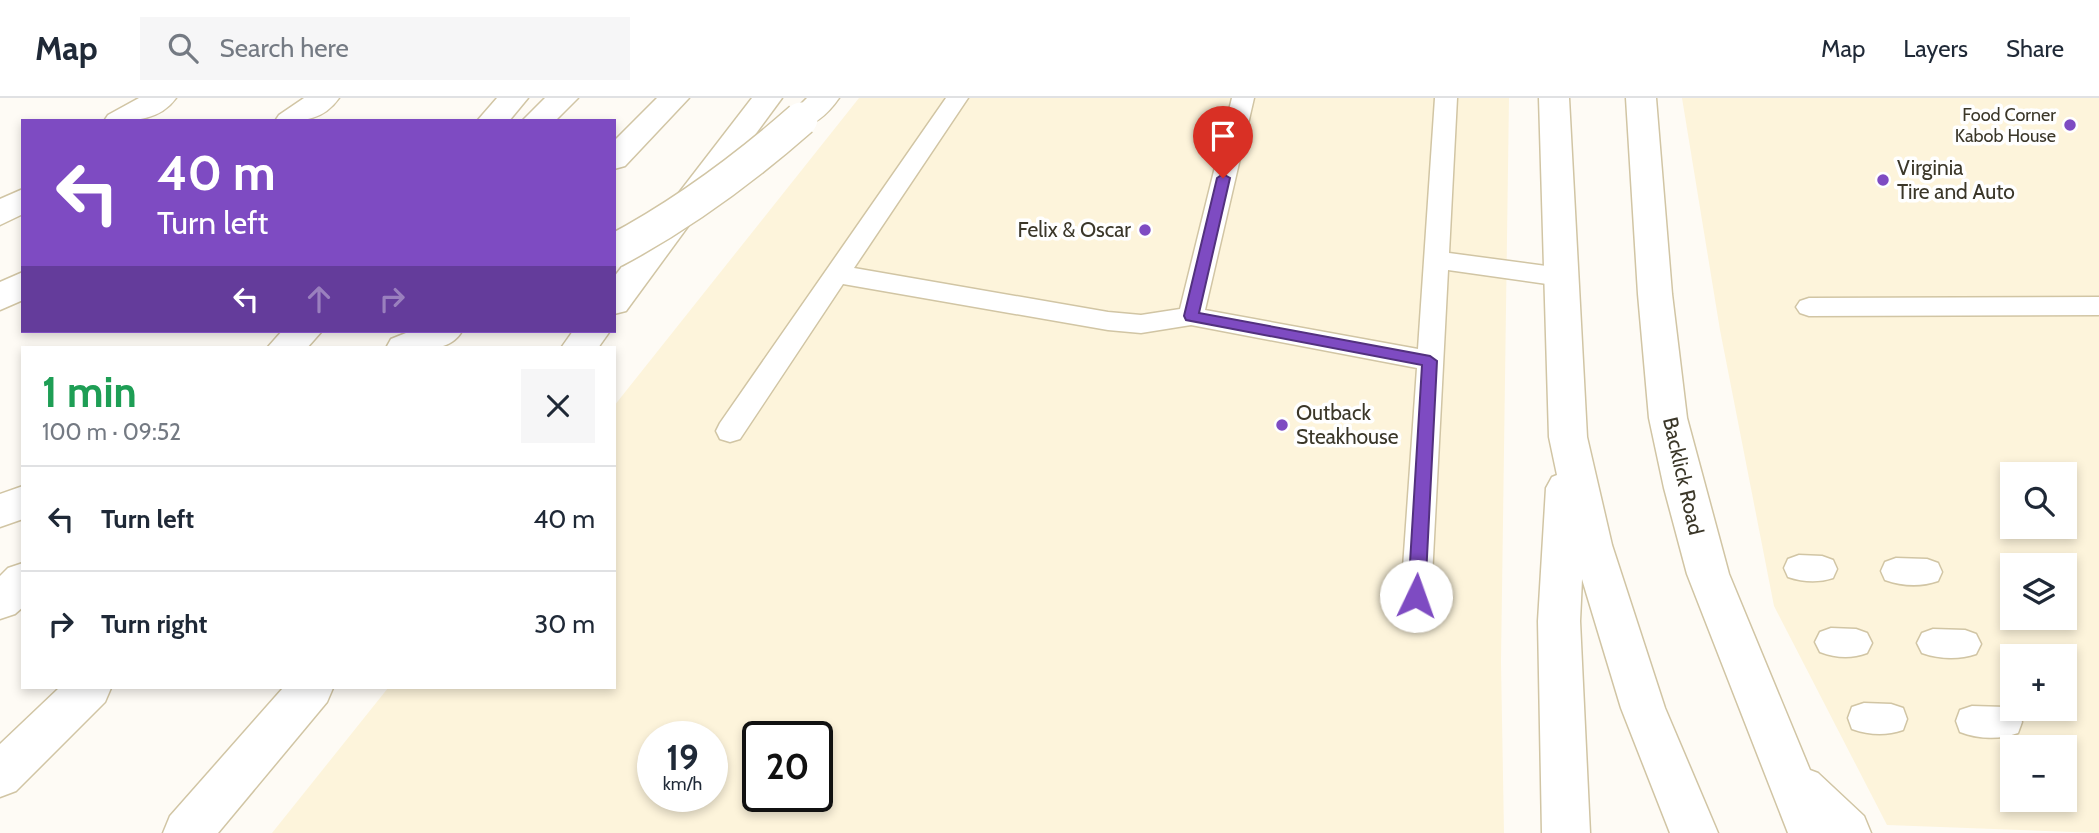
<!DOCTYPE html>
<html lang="en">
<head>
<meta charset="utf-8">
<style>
	:root { --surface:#fff; --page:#f6f6f7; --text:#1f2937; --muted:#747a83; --line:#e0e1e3 }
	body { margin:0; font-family:Cabin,sans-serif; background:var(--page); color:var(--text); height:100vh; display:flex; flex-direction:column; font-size:26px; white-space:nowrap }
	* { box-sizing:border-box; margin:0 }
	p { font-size:23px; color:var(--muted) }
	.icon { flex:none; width:38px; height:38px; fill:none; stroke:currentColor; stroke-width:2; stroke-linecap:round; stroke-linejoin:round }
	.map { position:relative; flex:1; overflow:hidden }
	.drawer { position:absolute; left:21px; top:248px; width:595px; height:343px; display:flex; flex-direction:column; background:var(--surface); border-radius:0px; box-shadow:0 4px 10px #0003 }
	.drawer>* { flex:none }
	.hud { position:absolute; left:21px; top:21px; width:595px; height:214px; border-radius:0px; box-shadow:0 4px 10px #0003; background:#7e4bc2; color:#fff; overflow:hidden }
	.controls { position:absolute; left:2000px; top:364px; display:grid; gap:14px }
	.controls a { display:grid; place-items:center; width:77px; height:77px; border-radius:0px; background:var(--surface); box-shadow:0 4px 10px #0003; font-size:35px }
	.speed { position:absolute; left:637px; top:623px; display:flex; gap:14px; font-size:35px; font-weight:700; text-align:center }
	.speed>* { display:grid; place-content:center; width:91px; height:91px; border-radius:50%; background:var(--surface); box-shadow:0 4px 10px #0003; line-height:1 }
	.speed small { font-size:18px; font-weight:400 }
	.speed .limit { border:4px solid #111; border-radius:10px; background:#fff; color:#111 }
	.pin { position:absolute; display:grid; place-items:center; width:60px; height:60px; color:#fff; margin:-72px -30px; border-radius:50% 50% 50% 0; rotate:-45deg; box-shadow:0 0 7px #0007 }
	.pin .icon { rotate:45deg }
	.me { position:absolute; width:77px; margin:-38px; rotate:3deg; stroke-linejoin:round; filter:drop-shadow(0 0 5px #0008) }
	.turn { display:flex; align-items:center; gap:24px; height:147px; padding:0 21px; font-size:32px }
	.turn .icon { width:91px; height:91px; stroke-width:2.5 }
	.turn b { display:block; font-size:49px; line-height:60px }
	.lanes { display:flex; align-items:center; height:66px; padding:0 21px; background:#0003; justify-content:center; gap:35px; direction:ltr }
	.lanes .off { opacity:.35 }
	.round { display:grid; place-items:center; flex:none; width:74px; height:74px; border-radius:0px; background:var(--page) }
	.overview { display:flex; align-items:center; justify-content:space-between; height:119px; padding:0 21px }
	h1 { font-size:42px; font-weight:800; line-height:52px; color:#1e9e55 }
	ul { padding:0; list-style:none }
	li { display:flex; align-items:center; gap:21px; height:105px; padding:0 21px; border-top:2px solid var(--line) }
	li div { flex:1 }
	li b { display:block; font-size:26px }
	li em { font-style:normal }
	header { display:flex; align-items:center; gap:42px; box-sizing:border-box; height:98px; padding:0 35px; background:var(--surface); border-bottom:2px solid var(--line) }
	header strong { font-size:33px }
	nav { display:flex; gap:38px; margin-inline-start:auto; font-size:24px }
	.search { width:490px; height:63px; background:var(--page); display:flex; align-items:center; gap:18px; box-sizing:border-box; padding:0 24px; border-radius:0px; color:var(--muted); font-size:26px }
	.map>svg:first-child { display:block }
</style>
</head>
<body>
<header>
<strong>Map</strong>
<div class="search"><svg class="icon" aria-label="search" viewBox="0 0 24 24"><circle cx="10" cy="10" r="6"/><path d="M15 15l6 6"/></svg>Search here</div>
<nav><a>Map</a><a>Layers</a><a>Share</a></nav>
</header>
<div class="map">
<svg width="2099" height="735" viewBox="0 0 2099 735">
	<rect width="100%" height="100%" fill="#fefbf5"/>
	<g fill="#fdf4db" fill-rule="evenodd">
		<path d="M859,0h650l-8,564 3,171h-1232l116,-145h226v-282zM653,639h59v59h-59zM758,639h59v59h-59z"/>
		<path d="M1682,0h417v735l-212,-8 -113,-219 -54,-276zM2012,376h53v53h-53zM2012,467h53v53h-53zM2012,558h53v53h-53zM2012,649h53v53h-53z"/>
	</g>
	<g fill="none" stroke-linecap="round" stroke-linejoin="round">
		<g stroke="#d1c5a4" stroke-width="3">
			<g id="service">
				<path d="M946,0h22l-114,170 254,44 33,3 39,-6 52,-211h22l-49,212 213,39 17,-251h22l-8,155 112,15 9,3 3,6 -3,6 -9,3 -113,-16 -17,326 -4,9 -11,4 -11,-4 -4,-9 16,-228 -226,-43 -50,8 -33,-3 -265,-46 -103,155 -10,3 -10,-3 -4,-8 4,-8z"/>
				<path d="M2099,199v18l-290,1 -9,-3 -4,-6 4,-6 9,-3z"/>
				<path d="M1799,457l23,1 11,4 4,9 -4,9c-15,5 -30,4 -45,-1l-4,-9 4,-9z"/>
				<path d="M1896,460l31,1 11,4 4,9 -4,9c-17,6 -36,5 -53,-1l-4,-9 4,-9z"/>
				<path d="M1831,530l25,1 11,4 5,10 -5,10c-16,6 -31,5 -47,-1l-5,-10 5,-10z"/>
				<path d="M1933,531l32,1 11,4 5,10 -5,10c-17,6 -37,5 -54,-1l-5,-10 5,-10z"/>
				<path d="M1864,605l27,1 12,4 4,11 -4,11c-17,6 -34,5 -51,-1l-4,-11 4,-11z"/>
				<path d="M1972,608l34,1 12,4 4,11 -4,11c-18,7 -40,6 -58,-1l-4,-11 4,-11z"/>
			</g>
		</g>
		<g stroke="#d1c5a4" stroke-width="3">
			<g id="primary">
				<path d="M1539,0h30l18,339 25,108 53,163 53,125h-48l-49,-125 -39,-129 -2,42 10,212h-48l-4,-212 8,-133 6,-11 5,-2 -8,-38z"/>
				<path d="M1626,0h30l16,196 15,124 42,156 81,196 8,3 46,43 7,17h-83l-101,-259 -23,-86 -15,-70 -11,-124z"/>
			</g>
		</g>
		<g stroke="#d1c5a4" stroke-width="3">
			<g id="motorway">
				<path d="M139,0h37c-17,24 -46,23 -72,23l4,-6z"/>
				<path d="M304,0h35c-17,24 -38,23 -64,23l4,-6z"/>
				<path d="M497,0h31l-19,23h-32z"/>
				<path d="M545,0h33l-23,23h-33z"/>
				<path d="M657,0h32l-64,68 -11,3v-28z"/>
				<path d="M752,0h30l-156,213 -12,3v-37z"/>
				<path d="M807,0h32c-12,17 -28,33 -49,27l-4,-6z"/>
				<path d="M23,91v25l-23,11v-26z"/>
				<path d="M23,174v28l-23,10v-28z"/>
				<path d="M282,233h40l-15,17h-40z"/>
				<path d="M411,233h51c-14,25 -51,17 -76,17l5,-9z"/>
				<path d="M573,233h37l-12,17h-37z"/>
				<path d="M23,388v33l-23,8v-33z"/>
				<path d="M23,465v44l-8,7 -15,5v-43l8,-8z"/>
				<path d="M59,590h52l-6,14 -89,89 -16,6v-53z"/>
				<path d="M283,590h50l-6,14 -109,131h-55l7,-17z"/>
			</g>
		</g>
		<use href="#service" fill="#fff" fill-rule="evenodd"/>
		<use href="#primary" fill="#fff" fill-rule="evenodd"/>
		<use href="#motorway" fill="#fff" fill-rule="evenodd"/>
		<g stroke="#d1c5a4" stroke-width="36" stroke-linecap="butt">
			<path id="motorway-bridge" d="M614,153c68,-36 129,-81 187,-132"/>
		</g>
		<use href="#motorway-bridge" stroke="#fff" stroke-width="33"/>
	</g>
	<path fill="#7e4bc2" stroke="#52317e" stroke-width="2" d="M1223,76l7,4 -31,135 231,43 7,5 -12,235 -2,5 -7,2 -6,-2 -2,-5 14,-231 -236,-45 -2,-4 33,-138z"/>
	<g fill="#7e4bc2" stroke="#fff" stroke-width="2.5">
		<circle cx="2070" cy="27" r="7"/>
		<circle cx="1883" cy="82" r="7"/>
		<circle cx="1145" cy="132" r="7"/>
		<circle cx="1282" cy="327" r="7"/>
	</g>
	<g text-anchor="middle" stroke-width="7" stroke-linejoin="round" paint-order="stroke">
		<g font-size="18" fill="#3b3729" stroke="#fff" text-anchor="end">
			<text x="2056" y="23">Food Corner<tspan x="2056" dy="21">Kabob House</tspan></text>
		</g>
		<g font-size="21" fill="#3b3729" stroke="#fff" text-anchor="start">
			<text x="1897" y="77">Virginia<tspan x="1897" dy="24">Tire and Auto</tspan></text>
			<text x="1131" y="139" text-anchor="end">Felix &amp; Oscar</text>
			<text x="1296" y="322">Outback<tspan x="1296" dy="24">Steakhouse</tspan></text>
		</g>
		<g font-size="21" fill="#3b3729" stroke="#fff">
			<text transform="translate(1683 378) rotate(77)" y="7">Backlick Road</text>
		</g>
	</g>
</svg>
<div class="controls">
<a><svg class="icon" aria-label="search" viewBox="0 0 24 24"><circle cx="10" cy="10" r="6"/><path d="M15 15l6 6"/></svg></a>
<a><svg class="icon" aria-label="layers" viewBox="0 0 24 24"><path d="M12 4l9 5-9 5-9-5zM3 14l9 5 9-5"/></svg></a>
<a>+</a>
<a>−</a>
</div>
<div class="speed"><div>19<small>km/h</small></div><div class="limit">20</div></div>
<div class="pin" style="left:1223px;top:80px;background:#d93025"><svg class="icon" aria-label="arrive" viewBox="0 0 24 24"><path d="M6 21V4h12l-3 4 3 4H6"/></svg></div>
<svg class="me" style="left:1416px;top:498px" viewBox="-20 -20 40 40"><circle r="19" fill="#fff"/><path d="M0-13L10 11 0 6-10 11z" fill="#7e4bc2"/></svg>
<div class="hud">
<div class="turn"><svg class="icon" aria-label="left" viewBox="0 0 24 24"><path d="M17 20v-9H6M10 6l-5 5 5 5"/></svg><div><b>40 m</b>Turn left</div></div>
<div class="lanes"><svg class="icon" aria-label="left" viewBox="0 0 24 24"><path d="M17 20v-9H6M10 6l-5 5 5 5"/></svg><svg class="icon off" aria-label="ahead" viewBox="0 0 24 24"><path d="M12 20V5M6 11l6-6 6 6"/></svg><svg class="icon off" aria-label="right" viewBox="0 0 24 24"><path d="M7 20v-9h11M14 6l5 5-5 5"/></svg></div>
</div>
<section class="drawer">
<div class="overview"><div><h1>1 min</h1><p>100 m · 09:52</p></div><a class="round"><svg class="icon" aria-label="close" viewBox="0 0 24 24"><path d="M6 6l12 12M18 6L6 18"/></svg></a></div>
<ul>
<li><svg class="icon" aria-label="left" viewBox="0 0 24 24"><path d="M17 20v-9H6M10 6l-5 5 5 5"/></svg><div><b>Turn left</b></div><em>40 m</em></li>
<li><svg class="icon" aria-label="right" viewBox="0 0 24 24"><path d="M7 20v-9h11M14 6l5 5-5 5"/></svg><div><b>Turn right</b></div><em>30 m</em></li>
</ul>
</section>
</div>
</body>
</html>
